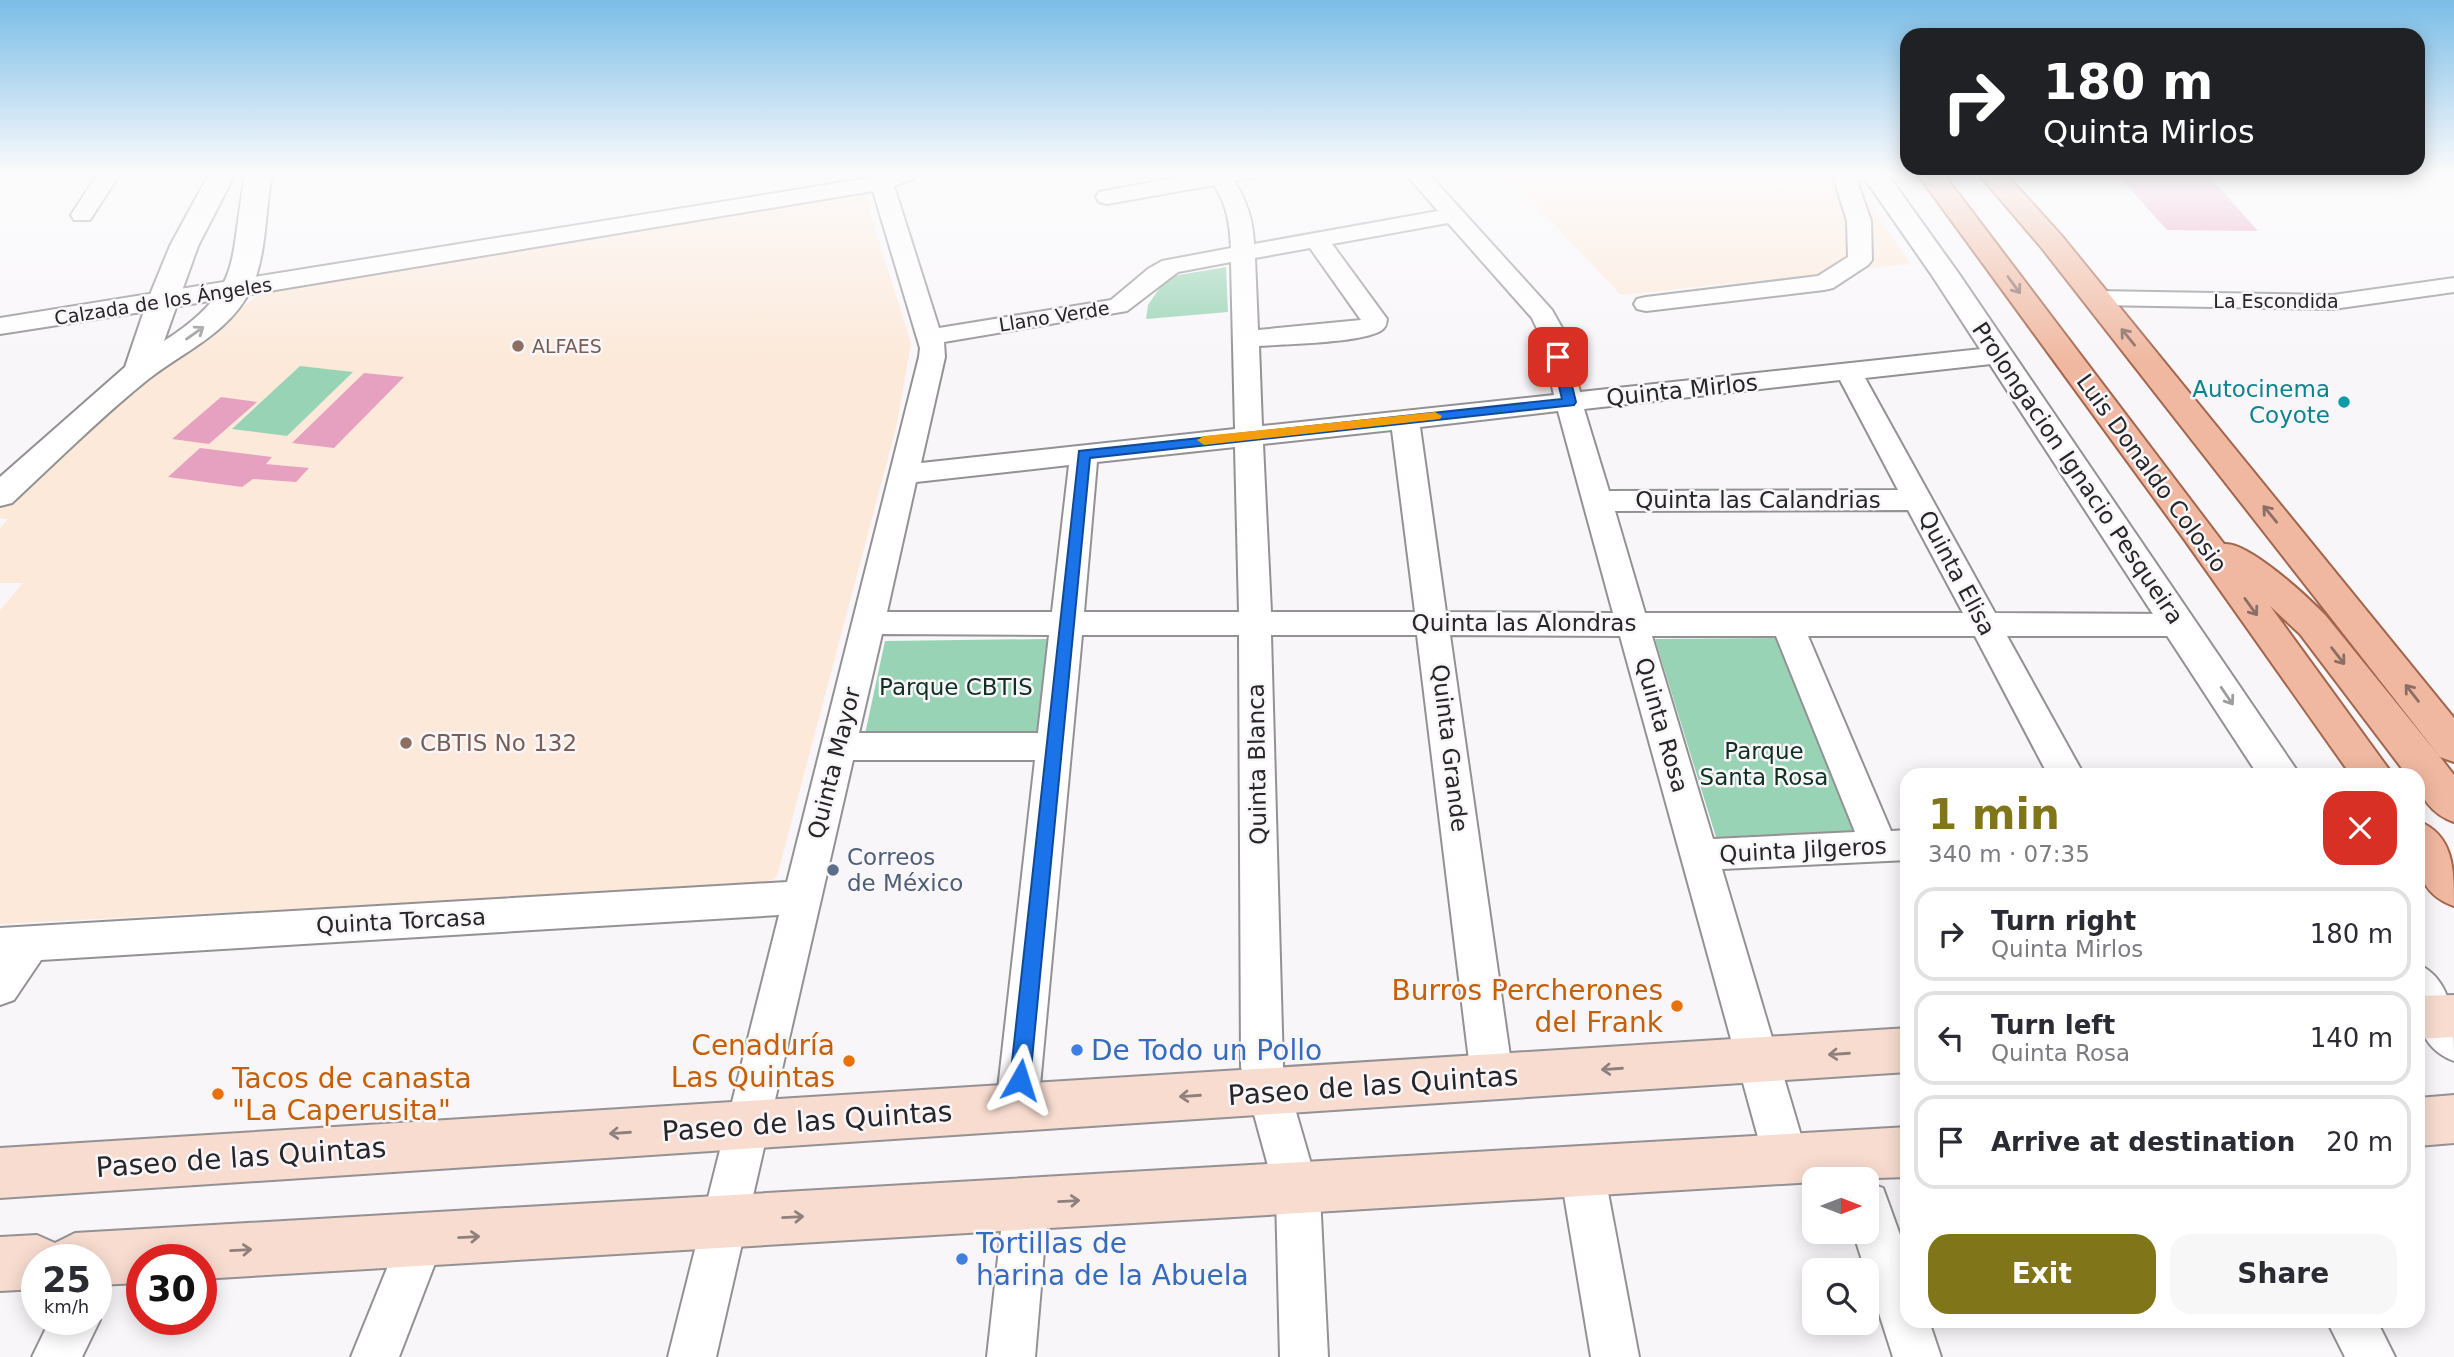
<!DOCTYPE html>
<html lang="en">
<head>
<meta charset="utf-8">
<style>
	:root { --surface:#fff; --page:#f7f7f7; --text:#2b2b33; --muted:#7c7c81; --line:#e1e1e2; --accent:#807619 }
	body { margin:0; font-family:"DejaVu Sans",sans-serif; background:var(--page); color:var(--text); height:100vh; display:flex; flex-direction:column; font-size:26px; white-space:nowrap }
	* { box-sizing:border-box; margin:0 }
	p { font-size:23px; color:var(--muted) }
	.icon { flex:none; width:38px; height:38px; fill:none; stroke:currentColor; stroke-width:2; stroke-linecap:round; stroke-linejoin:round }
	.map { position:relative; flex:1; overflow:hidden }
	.details { position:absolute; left:1900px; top:768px; width:525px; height:560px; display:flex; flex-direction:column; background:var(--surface); border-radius:21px; box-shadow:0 4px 18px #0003 }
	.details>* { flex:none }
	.hud { position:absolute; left:1900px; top:28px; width:525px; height:147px; border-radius:21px; box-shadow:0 4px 18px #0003; background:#202124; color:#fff; overflow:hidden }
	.needle { width:46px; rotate:90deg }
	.tools { position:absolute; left:1802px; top:1167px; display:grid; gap:14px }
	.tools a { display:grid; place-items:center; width:77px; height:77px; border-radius:14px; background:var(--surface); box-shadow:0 4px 18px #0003; font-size:35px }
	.speed { position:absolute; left:21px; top:1244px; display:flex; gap:14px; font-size:35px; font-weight:700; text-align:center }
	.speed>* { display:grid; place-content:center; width:91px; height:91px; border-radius:50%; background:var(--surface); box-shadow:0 4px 18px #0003; line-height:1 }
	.speed small { font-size:18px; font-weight:400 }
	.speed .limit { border:10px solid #d22; background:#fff; color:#111 }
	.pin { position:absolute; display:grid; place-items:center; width:60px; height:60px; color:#fff; margin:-30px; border-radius:14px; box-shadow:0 4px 10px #0006 }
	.me { position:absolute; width:77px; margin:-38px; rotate:6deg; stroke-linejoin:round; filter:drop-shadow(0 0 5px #0008) }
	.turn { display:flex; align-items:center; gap:24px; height:147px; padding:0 28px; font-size:32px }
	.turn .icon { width:91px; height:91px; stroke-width:2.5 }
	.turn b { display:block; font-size:49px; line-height:60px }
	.round { display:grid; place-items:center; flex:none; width:74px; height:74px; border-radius:21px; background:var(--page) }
	.headline { display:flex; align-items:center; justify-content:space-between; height:119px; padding:0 28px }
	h1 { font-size:42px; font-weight:800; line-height:52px; color:var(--accent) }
	.action { display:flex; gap:14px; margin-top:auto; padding:14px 28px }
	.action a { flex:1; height:80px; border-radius:21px; background:var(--accent); color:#fff; font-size:28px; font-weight:800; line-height:80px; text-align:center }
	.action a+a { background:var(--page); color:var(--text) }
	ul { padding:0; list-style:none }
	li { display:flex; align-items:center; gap:21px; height:94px; margin:0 14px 10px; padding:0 14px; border:4px solid var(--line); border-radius:21px }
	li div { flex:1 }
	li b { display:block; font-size:26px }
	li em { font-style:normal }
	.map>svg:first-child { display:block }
</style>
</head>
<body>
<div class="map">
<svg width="2454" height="1357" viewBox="0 0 2454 1357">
	<rect width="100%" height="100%" fill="#f8f6f9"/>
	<g fill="#fce9d9">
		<path d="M1504,172h342l65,92 -290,31z"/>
		<path d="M864,194l47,149 -14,81 -120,452 -10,7 -8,2 -759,39v-314l23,-27h-23v-55l8,-9 -8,-1v-9l164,-145 92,-67 28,-9z"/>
	</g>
	<g fill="#99d3b5">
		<path d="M1226,267l2,45 -82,7 2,-14 19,-28z"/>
		<path d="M300,366l53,6 -66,64 -55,-7z"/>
		<path d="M1786,638l79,197 -149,2 -61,-198z"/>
		<path d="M1047,639l-10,93 -172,2 20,-93z"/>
	</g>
	<g fill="#e6a1c1">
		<path d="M2115,172h90l53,59 -91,-1z"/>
		<path d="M364,373l40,4 -70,71 -42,-5z"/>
		<path d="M221,397l36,5 -48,42 -37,-5z"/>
		<path d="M200,448l72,9 -6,7 43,4 -13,14 -43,-3 -11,8 -74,-10z"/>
	</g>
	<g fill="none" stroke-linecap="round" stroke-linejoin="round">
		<g stroke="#939194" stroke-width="4">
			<g id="minor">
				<path d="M99,172h22l-31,48h-16l-3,-5z"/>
				<path d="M867,172l49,2 -3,5 -19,7 45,142 172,-28 37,-31 14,-8 69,-13c-1,-24 -4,-43 -17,-63l-107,19 -8,-2 -3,-5 3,-5 107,-20h53l-3,5 -22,4c13,20 19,39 20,63l184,-33 -34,-39h23l125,138 14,25 14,57 420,-45 9,2 4,6 -4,6 -9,2 -135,15 130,235 185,1 11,3 5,8 -5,8 -11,3h-173l77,139h-36l-73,-139h-167l83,195 17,-1v30l-186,9 86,290 -6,15 -16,7 -16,-7 -6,-15 -144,-523 -170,-1 63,442 -6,14 -15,6 -15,-6 -6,-14 -54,-442h-146l12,432 37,128 8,162h-48l-4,-162 -35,-128 -2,-432h-157l-44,472 -6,14 -15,6 -15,-6 -6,-14 39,-347h-182l-137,597h-48l111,-442 -738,45 -27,40 -14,5v-77l787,-46 132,-525 1,-9 -47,-157 -712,118 -161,25v-16l869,-140zM1448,223l84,95 8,17 14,60 -292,31 -3,-80c24,-2 109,-3 124,-17 4,-4 3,-5 4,-10l-55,-75zM1310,248l51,72 -103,10 -3,-72zM1231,262l4,167 -314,34 24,-106 -1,-15 183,-31 51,-39zM1840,380l58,110 -289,1 -25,-82zM1558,411l55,202 -167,-1 -26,-185zM1392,430l23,182h-144l-8,-168zM1235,447l4,165h-155l13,-150zM1069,465l-17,147h-165l29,-130zM1908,510l55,103h-318l-30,-102zM882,634l167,1 -11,98h-179zM1652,636h124l79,196 -142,7z"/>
				<path d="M1835,172l49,1 -3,5 -24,3 14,40 1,39 -4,5 -35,23 -9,2 -178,21 -9,-2 -3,-5 3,-5 9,-2 172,-21 30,-19 -1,-36 -14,-45z"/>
				<path d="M2454,278v14l-121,17 -236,-4 -9,-2 -3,-5 3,-5 9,-2 236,4z"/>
				<path d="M1582,1149l16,7 6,15 35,186h-48l-31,-186 6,-15z"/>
				<path d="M1026,1182l16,6 6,16 -13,153h-48l17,-153 6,-16z"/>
				<path d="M1867,1182l16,6 25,69v64h21l12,36h-48l-40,-125h14z"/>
				<path d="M421,1217l16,7 7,16 -45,117h-48l54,-133z"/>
				<path d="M96,1312l4,8 -18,37h-50l18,-37h46z"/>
				<path d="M2327,1321h50l18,36h-50z"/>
			</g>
		</g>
		<g stroke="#939194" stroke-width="4">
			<g id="tertiary">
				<path d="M210,172h26l-38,74 -34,95c83,-53 64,-83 82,-169h26c-7,38 -5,80 -20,115 -21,46 -70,65 -106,94 -47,38 -90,81 -134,122l-12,3v-29l125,-110 22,-65 23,-56z"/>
				<path d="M1860,172h26l73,102 341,501h-42l-327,-501z"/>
				<path d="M2418,964c36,17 36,58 36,97 -44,-17 -36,-57 -36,-97z"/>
			</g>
		</g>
		<g stroke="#939194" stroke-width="4">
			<g id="secondary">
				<path d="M2454,995v42l-36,2v-43z"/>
				<path d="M1908,1028v44l-1908,126v-50z"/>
				<path d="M2454,1095v48l-36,3v-48z"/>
				<path d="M1908,1127v50l-93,3v2l-1614,97v-19h-59v23l-46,2v-25h-59v29l-37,2v-54l37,-2 18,8 20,-10z"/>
			</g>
		</g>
		<g stroke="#a3664d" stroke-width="4">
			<g id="primary">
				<path d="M1916,172h26l282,372c24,-3 85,54 102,72l114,141 -399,-510 -64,-75h27l57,63 393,483v44l-14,-5 14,18v47c-21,-7 -36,-25 -36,-47h-11l-107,-141 -30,-28 123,169h-42l-167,-236z"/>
				<path d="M2418,821c36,14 36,48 36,85 -42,-15 -36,-49 -36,-85z"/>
			</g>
		</g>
		<use href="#minor" fill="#fff" fill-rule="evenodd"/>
		<use href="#tertiary" fill="#fff" fill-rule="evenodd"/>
		<use href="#secondary" fill="#f8dcd0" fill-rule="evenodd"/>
		<use href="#primary" fill="#f0b8a0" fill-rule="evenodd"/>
	</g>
	<defs><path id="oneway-shaft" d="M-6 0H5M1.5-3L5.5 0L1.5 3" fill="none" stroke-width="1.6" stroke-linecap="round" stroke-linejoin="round" transform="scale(1.75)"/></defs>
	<g stroke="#8b6e64">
		<use href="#oneway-shaft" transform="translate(2014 285) rotate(54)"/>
		<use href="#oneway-shaft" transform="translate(2128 337) rotate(-129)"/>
		<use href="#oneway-shaft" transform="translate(2270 514) rotate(-129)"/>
		<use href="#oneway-shaft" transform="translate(2251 607) rotate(54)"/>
		<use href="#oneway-shaft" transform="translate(2338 656) rotate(52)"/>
		<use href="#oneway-shaft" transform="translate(2412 693) rotate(-128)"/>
	</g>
	<g stroke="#9d9d9e">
		<use href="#oneway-shaft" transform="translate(195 333) rotate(-35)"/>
		<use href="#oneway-shaft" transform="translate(2227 696) rotate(56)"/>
	</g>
	<g stroke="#8f807c">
		<use href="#oneway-shaft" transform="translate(1839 1054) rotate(176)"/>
		<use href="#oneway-shaft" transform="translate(1612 1069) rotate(176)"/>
		<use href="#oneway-shaft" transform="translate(1190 1096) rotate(176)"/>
		<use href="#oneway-shaft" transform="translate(620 1133) rotate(176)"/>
		<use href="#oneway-shaft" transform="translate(1069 1201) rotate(-3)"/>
		<use href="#oneway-shaft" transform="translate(793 1217) rotate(-3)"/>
		<use href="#oneway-shaft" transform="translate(469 1237) rotate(-3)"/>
		<use href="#oneway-shaft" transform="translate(241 1250) rotate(-3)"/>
	</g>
	<linearGradient id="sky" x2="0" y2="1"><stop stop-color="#7abde7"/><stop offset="0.48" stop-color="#fcfbfc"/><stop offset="1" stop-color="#fcfbfc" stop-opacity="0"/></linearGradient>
	<rect width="2454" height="362" fill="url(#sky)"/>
	<path fill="#1a73e8" stroke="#114b97" stroke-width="2" d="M1558,353l7,4 11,45 -2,3 -484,53 -60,622 -3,6 -7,3 -7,-3 -3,-6 69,-629 483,-52 -10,-42z"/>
	<path fill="#f59e0b" d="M1435,412l7,4 -2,3 -236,26 -7,-5 7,-4z"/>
	<g fill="#8d6e63" stroke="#f8f6f9" stroke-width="2.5">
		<circle cx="518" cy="346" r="7"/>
		<circle cx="406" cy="743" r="7"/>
	</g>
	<circle fill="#0f9aa8" stroke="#f8f6f9" stroke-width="2.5" cx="2344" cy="402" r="7"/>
	<circle fill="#5c6f8a" stroke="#f8f6f9" stroke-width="2.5" cx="833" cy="870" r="7"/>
	<g fill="#e8710a" stroke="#f8f6f9" stroke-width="2.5">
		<circle cx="1677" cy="1006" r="7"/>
		<circle cx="849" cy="1061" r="7"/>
		<circle cx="218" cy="1094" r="7"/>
	</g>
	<g fill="#3f7fe0" stroke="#f8f6f9" stroke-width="2.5">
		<circle cx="1077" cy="1050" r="7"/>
		<circle cx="962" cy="1259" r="7"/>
	</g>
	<g text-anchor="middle" stroke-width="5" stroke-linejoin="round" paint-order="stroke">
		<g font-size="19" fill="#262527" stroke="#f8f6f9">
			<text transform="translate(163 301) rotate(-9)" y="7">Calzada de los Ángeles</text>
			<text x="2276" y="308">La Escondida</text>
			<text transform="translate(1054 316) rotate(-9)" y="7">Llano Verde</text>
		</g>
		<g font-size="19" fill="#785e54" stroke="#f8f6f9" text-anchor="start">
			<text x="532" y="353">ALFAES</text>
		</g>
		<g font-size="23" fill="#0d838f" stroke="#f8f6f9" text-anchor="end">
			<text x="2330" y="397">Autocinema<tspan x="2330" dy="26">Coyote</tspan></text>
		</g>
		<g font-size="23" fill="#262527" stroke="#f8f6f9">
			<text transform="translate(1682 390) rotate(-6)" y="8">Quinta Mirlos</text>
			<text transform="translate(2078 473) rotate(56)" y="8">Prolongacion Ignacio Pesqueira</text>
			<text transform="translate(2152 473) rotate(54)" y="8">Luis Donaldo Colosio</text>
			<text x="1758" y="508">Quinta las Calandrias</text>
			<text transform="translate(1957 573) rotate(62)" y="8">Quinta Elisa</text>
			<text x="1524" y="631">Quinta las Alondras</text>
			<text transform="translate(1662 725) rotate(74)" y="8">Quinta Rosa</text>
			<text transform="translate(1450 748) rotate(83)" y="8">Quinta Grande</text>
			<text transform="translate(834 763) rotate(-76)" y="8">Quinta Mayor</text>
			<text transform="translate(1257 764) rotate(-91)" y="8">Quinta Blanca</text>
			<text transform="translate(1803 850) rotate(-3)" y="8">Quinta Jilgeros</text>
			<text transform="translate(401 921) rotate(-3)" y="8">Quinta Torcasa</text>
		</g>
		<g font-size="23" fill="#0f3122" stroke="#f8f6f9">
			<text x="956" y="695">Parque CBTIS</text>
			<text x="1764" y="759">Parque<tspan x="1764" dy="26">Santa Rosa</tspan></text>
		</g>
		<g font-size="23" fill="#785e54" stroke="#f8f6f9" text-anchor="start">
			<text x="420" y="751">CBTIS No 132</text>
		</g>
		<g font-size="23" fill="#4e5e75" stroke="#f8f6f9" text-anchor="start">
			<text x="847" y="865">Correos<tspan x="847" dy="26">de México</tspan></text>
		</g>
		<g font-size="28" fill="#c56008" stroke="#f8f6f9" text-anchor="end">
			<text x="1663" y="1000">Burros Percherones<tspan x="1663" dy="32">del Frank</tspan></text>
			<text x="835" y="1055">Cenaduría<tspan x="835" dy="32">Las Quintas</tspan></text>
			<text x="232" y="1088" text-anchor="start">Tacos de canasta<tspan x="232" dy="32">"La Caperusita"</tspan></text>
		</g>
		<g font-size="28" fill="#366cbe" stroke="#f8f6f9" text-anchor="start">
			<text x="1091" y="1060">De Todo un Pollo</text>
			<text x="976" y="1253">Tortillas de<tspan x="976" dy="32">harina de la Abuela</tspan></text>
		</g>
		<g font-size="28" fill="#262527" stroke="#f8f6f9">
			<text transform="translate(1373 1085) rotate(-4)" y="10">Paseo de las Quintas</text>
			<text transform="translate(807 1121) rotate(-4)" y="10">Paseo de las Quintas</text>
			<text transform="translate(241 1157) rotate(-4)" y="10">Paseo de las Quintas</text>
		</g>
	</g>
</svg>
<div class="tools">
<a><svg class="needle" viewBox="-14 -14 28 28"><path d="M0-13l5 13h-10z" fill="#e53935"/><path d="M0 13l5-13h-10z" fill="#7c7c81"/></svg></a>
<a><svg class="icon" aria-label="search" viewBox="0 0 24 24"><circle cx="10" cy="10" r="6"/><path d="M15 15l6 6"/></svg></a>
</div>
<div class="speed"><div>25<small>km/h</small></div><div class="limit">30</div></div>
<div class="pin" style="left:1558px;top:357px;background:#d93025"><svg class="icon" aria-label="arrive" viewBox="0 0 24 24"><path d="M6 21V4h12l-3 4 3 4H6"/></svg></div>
<svg class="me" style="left:1020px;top:1080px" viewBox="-20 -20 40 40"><path d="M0-17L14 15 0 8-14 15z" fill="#1a73e8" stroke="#fff" stroke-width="4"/></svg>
<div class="hud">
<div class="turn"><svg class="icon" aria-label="right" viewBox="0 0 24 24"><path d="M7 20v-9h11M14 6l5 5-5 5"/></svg><div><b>180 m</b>Quinta Mirlos</div></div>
</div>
<section class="details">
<div class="headline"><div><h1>1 min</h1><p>340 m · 07:35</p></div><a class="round" style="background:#d93025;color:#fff"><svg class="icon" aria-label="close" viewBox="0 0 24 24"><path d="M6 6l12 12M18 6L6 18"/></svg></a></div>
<ul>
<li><svg class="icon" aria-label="right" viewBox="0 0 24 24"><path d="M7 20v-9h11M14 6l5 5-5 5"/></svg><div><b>Turn right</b><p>Quinta Mirlos</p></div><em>180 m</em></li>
<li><svg class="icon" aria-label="left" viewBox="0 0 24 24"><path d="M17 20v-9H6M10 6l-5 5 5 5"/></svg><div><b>Turn left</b><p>Quinta Rosa</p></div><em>140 m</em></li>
<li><svg class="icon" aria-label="arrive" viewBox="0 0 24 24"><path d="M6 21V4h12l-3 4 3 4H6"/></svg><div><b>Arrive at destination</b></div><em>20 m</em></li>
</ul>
<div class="action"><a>Exit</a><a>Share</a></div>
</section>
</div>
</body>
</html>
